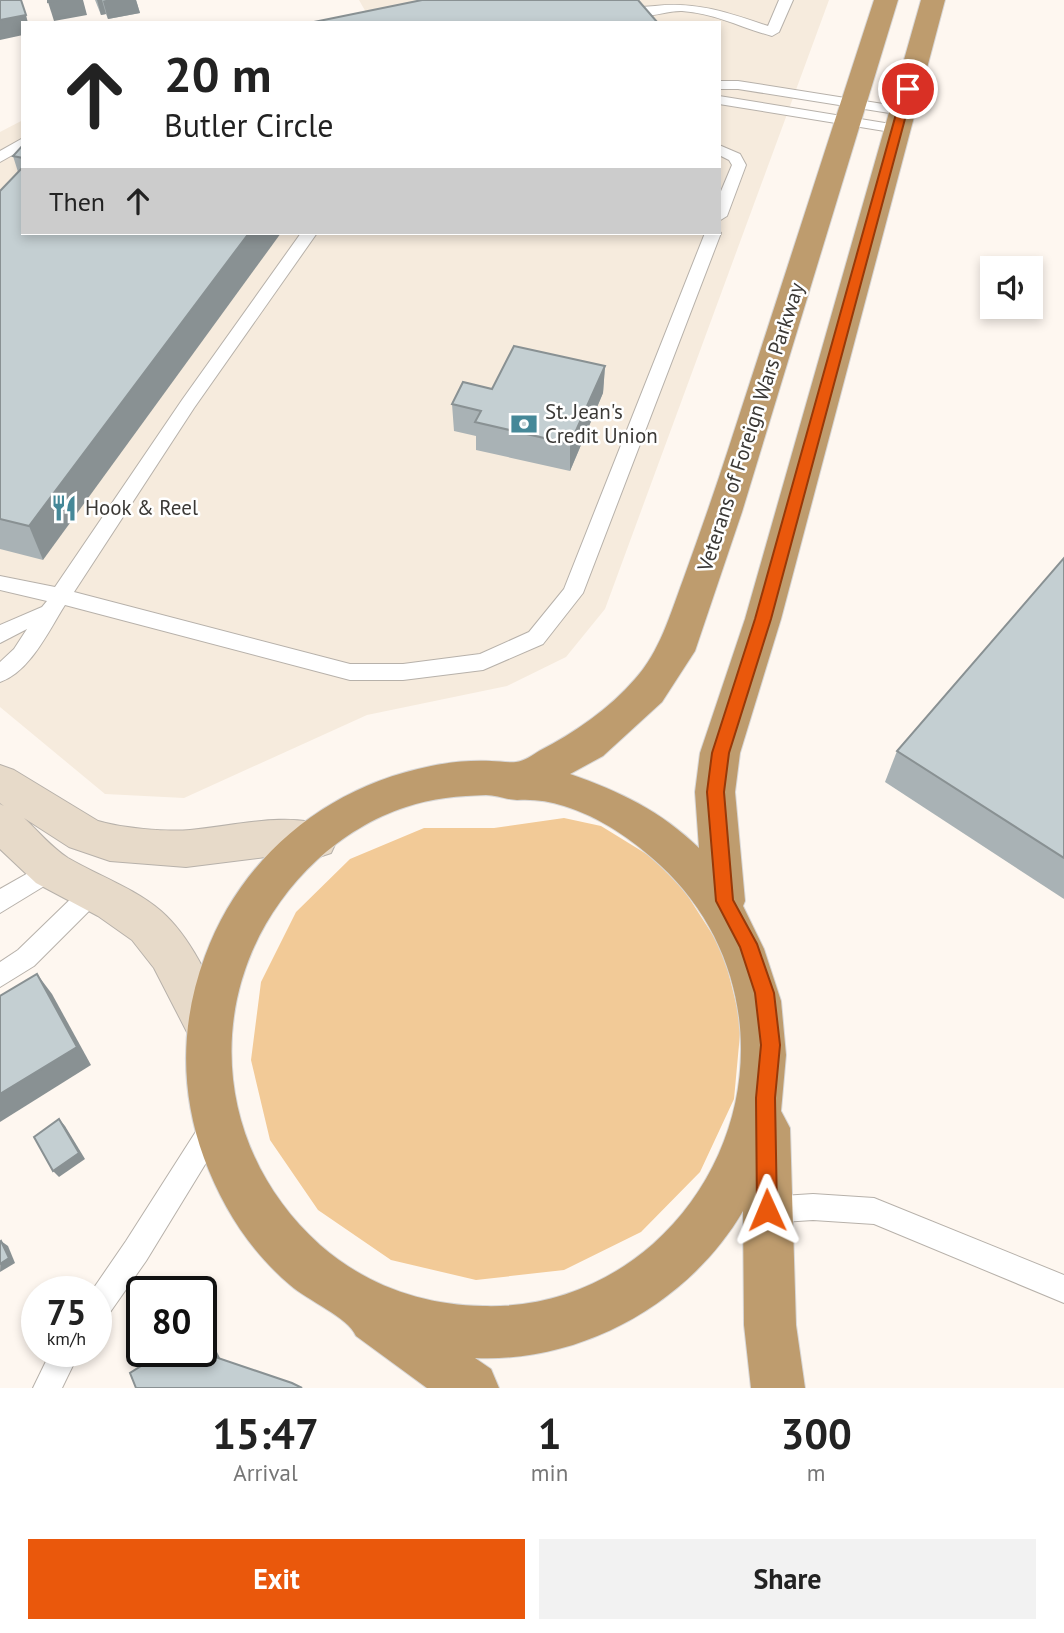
<!DOCTYPE html>
<html lang="en">
<head>
<meta charset="utf-8">
<style>
	:root { --surface:#fff; --page:#f2f2f2; --text:#222; --muted:#767676; --accent:#ea580c }
	body { margin:0; font-family:"PT Sans",sans-serif; background:var(--page); color:var(--text); height:100vh; display:flex; flex-direction:column; font-size:26px; white-space:nowrap }
	* { box-sizing:border-box; margin:0 }
	p { font-size:23px; color:var(--muted) }
	.icon { flex:none; width:38px; height:38px; fill:none; stroke:currentColor; stroke-width:2; stroke-linecap:round; stroke-linejoin:round }
	.map { position:relative; height:1388px; overflow:hidden }
	.details { display:flex; flex-direction:column; background:var(--surface); flex:1 }
	.details>* { flex:none }
	.hud { position:absolute; left:21px; top:21px; width:700px; height:214px; border-radius:0px; box-shadow:0 4px 10px #0003; background:#fff; color:var(--text); overflow:hidden }
	.tools { position:absolute; left:980px; top:256px; display:grid; gap:14px }
	.tools a { display:grid; place-items:center; width:63px; height:63px; border-radius:0px; background:var(--surface); box-shadow:0 4px 10px #0003; font-size:35px }
	.speed { position:absolute; left:21px; top:1276px; display:flex; gap:14px; font-size:35px; font-weight:700; text-align:center }
	.speed>* { display:grid; place-content:center; width:91px; height:91px; border-radius:50%; background:var(--surface); box-shadow:0 4px 10px #0003; line-height:1 }
	.speed small { font-size:18px; font-weight:400 }
	.speed .limit { border:4px solid #111; border-radius:10px; background:#fff; color:#111 }
	.pin { position:absolute; display:grid; place-items:center; width:60px; height:60px; color:#fff; margin:-30px; border:4px solid #fff; border-radius:50%; box-shadow:0 2px 7px #0007 }
	.me { position:absolute; width:77px; margin:-38px; rotate:359deg; stroke-linejoin:round; filter:drop-shadow(0 0 5px #0008) }
	.turn { display:flex; align-items:center; gap:24px; height:147px; padding:0 28px; font-size:32px }
	.turn .icon { width:91px; height:91px; stroke-width:2.5 }
	.turn b { display:block; font-size:49px; line-height:60px }
	.then { display:flex; align-items:center; height:66px; padding:0 28px; background:#0003; gap:14px; font-size:26px }
	.eta { display:flex; justify-content:space-evenly; align-items:center; height:119px; text-align:center }
	.eta b { font-size:42px; font-weight:700; line-height:49px }
	.button { display:flex; gap:14px; margin-top:auto; padding:14px 28px }
	.button a { flex:1; height:80px; border-radius:0px; background:var(--accent); color:#fff; font-size:28px; font-weight:700; line-height:80px; text-align:center }
	.button a+a { background:var(--page); color:var(--text) }
	.map>svg:first-child { display:block }
</style>
</head>
<body>
<div class="map">
<svg width="1064" height="1388" viewBox="0 0 1064 1388">
	<rect width="100%" height="100%" fill="#fef7f0"/>
	<path fill="#f6ebdd" d="M359,0h470l-224,609 -39,48 -59,29 -140,29 -183,83 -79,-4 -105,-87v-575l23,-12v113h696v-210h-393l41,-9z"/>
	<path fill="#f2ca97" d="M564,818l37,8 52,32 31,32 39,61 18,72 -7,76 -34,73 -59,60 -77,38 -88,10 -85,-20 -73,-50 -48,-70 -19,-80 10,-78 35,-70 54,-53 74,-31h70z"/>
	<g fill="none" stroke-linecap="round" stroke-linejoin="round">
		<g stroke="#b7b1aa" stroke-width="2">
			<g id="service">
				<path d="M779,0h14l-14,32 -7,4c-30,-8 -58,-23 -90,-25 -15,-1 -41,11 -53,1 7,-6 17,-5 26,-6 41,-5 74,7 113,20z"/>
				<path d="M719,81h19l164,26 7,4 -7,4 -164,-26h-19z"/>
				<path d="M719,96l178,29 7,4 -7,4 -178,-29z"/>
				<path d="M23,138v11l-23,13v-11z"/>
				<path d="M719,145l21,9 6,11 -19,51 -8,5v-25l13,-31 -3,-5 -10,-5z"/>
				<path d="M719,231l2,2 -138,360 -40,51 -60,26 -80,10h-53l-285,-75c-16,25 -35,67 -65,77v-20l14,-13 13,-20 -27,14v-18l42,-18 5,-6 -47,-11v-14l55,11 127,-187 119,-167h16l-123,175 -120,184 276,72h53l77,-10 49,-22 35,-43 141,-356z"/>
				<path d="M51,860l8,3 4,7 -4,7 -59,36v-24z"/>
				<path d="M92,883l8,3 4,7 -4,7 -66,66 -34,21v-25l18,-12 66,-64z"/>
				<path d="M211,1118l9,4 4,9 -4,9 -74,121 -40,57 -10,4v-30h-5l35,-51 76,-119z"/>
				<path d="M813,1194l61,4 190,77v28l-190,-79 -61,-4 -46,3 -10,-3 -3,-10 3,-10 10,-3z"/>
				<path d="M51,1351h29l-18,37h-29z"/>
			</g>
		</g>
		<g stroke="#b7b1aa" stroke-width="2">
			<path id="secondary" d="M0,765l14,5 84,51c23,7 67,11 92,9 45,-4 97,-19 141,-3l6,13 -6,13 -15,5 -50,-1 -80,10 -76,-6 -41,-14 -45,-29c14,13 28,30 44,40 31,18 66,30 93,53 31,27 51,74 67,110l-7,15 -16,7 -16,-7 -35,-68 -22,-28 -34,-24 -62,-33 -36,-34v-45l4,2 -4,-3z"/>
		</g>
		<g stroke="#d8d7d7" stroke-width="2">
			<path id="trunk" d="M874,0h24l-156,512 -47,139 -33,51 -59,54 -33,18c49,17 91,37 129,74l-4,-56 5,-39 45,-134 176,-619h24l-164,619 -41,134 -5,39 10,109 -2,5 21,43 17,52 5,54 -5,56 9,17 6,197 9,63h-54l-7,-63 -1,-114c-54,92 -161,152 -268,147l16,11 8,19h-72l-71,-52c-8,-19 -48,-35 -66,-51 -40,-34 -68,-78 -86,-127 -24,-66 -24,-135 1,-202 37,-100 121,-169 226,-190 19,-4 40,-6 60,-5 7,0 18,2 25,1 8,-1 17,-7 23,-11 35,-18 70,-42 96,-72 25,-28 35,-64 48,-99 16,-44 31,-87 45,-130 49,-150 97,-300 146,-450zM486,795c10,0 22,5 31,5 17,-1 31,1 47,6 36,11 69,34 96,59 113,104 105,279 -7,379 -48,42 -107,64 -170,62 -61,-1 -117,-21 -163,-61 -117,-105 -118,-278 -3,-385 25,-23 57,-43 89,-53 26,-9 53,-11 80,-12z"/>
		</g>
		<use href="#service" fill="#fff" fill-rule="evenodd"/>
		<use href="#secondary" fill="#e7dac9" fill-rule="evenodd"/>
		<use href="#trunk" fill="#be9c6e" fill-rule="evenodd"/>
	</g>
	<g fill="#a9b2b5">
		<path d="M95,0h41l4,13 -32,6 -2,-5 -5,1z"/>
		<path d="M23,145v88l20,327 -43,-11v-358l18,-19 -5,-16z"/>
		<path d="M605,366l-2,27 -33,78 -94,-21v-14l-22,-5 -2,-27 40,-15z"/>
		<path d="M1064,558v341l-179,-117 12,-31z"/>
	</g>
	<g fill="#899193">
		<path d="M61,0h22l4,15 -33,6 -6,-19z"/>
		<path d="M97,0h5l4,14 -5,1z"/>
		<path d="M106,0h30l4,13 -32,6 -5,-18z"/>
		<path d="M26,15l2,8h-5v12l-23,5v-20z"/>
		<path d="M249,233h32l-238,327 -14,-34z"/>
		<path d="M605,366l-2,27 -33,78v-27z"/>
		<path d="M37,974l15,20 39,71 -91,57v-28z"/>
		<path d="M59,1119l6,7 20,33 -26,18 -6,-6z"/>
		<path d="M1,1241l7,5 7,17 -15,9z"/>
		<path d="M201,1332l12,12 13,26 -14,-14 -11,-21z"/>
	</g>
	<g fill="#c4cfd2" stroke="#899193" stroke-width="2">
		<path d="M0,0h21l5,15 -26,5z"/>
		<path d="M48,0h13l-13,2z"/>
		<path d="M422,0h216l20,23h-349z"/>
		<path d="M23,145v13l-10,-2z"/>
		<path d="M23,167v66h226l-220,293 -29,-7v-328z"/>
		<path d="M514,346l91,20 -35,78 -95,-22 6,-11 -29,-7 11,-22 29,7z"/>
		<path d="M1064,558v300l-167,-107z"/>
		<path d="M37,974l40,73 -77,47v-98z"/>
		<path d="M59,1119l20,34 -26,18 -19,-34z"/>
		<path d="M1,1241l8,17 -9,6v-22z"/>
		<path d="M201,1335l11,21 80,27 10,5h-166l-6,-15 35,-22h36z"/>
	</g>
	<path fill="#ea580c" stroke="#983908" stroke-width="2" d="M908,86l5,3 -142,530 -42,134 -5,39 9,108 24,44 17,49 6,52 -5,53 2,112 -3,7 -7,3 -7,-3 -3,-7 -1,-112 5,-53 -6,-52 -15,-46 -24,-46 -9,-109 5,-39 43,-134 148,-530z"/>
	<defs>
		<g id="bank-bare" transform="scale(2.1)"><path d="M-6-4H6V4H-6ZM0-2.3a2.3 2.3 0 1 0 0 4.6a2.3 2.3 0 1 0 0-4.6Z" fill="#458898" stroke="#fff" stroke-width="2.5" paint-order="stroke"/></g>
		<g id="restaurant-bare" transform="scale(2.1)"><path d="M-5-6h1v4h1v-4h1v4h1v-4h1v5L-1.5 .5V6h-2V.5L-5-1ZM5-6V6H3V1.5H1.5Q1.5-4 5-6Z" fill="#458898" stroke="#fff" stroke-width="2.5" paint-order="stroke"/></g>
	</defs>
	<g fill-rule="evenodd">
		<use href="#bank-bare" x="524" y="424"/>
		<use href="#restaurant-bare" x="64" y="508"/>
	</g>
	<g text-anchor="middle" stroke-width="5" stroke-linejoin="round" paint-order="stroke">
		<g font-size="21" fill="#3b3936" stroke="#fff" text-anchor="start">
			<text x="545" y="419">St. Jean's<tspan x="545" dy="24">Credit Union</tspan></text>
			<text x="85" y="515">Hook &amp; Reel</text>
		</g>
		<g font-size="21" fill="#3b3936" stroke="#fff">
			<text transform="translate(751 427) rotate(-72)" y="7">Veterans of Foreign Wars Parkway</text>
		</g>
	</g>
</svg>
<div class="tools">
<a><svg class="icon" aria-label="sound" viewBox="0 0 24 24"><path d="M4 9h4l5-4v14l-5-4H4zM17 9q2 3 0 6"/></svg></a>
</div>
<div class="speed"><div>75<small>km/h</small></div><div class="limit">80</div></div>
<div class="pin" style="left:908px;top:89px;background:#d93025"><svg class="icon" aria-label="arrive" viewBox="0 0 24 24"><path d="M6 21V4h12l-3 4 3 4H6"/></svg></div>
<svg class="me" style="left:767px;top:1210px" viewBox="-20 -20 40 40"><path d="M0-17L14 15 0 8-14 15z" fill="#ea580c" stroke="#fff" stroke-width="4"/></svg>
<div class="hud">
<div class="turn"><svg class="icon" aria-label="ahead" viewBox="0 0 24 24"><path d="M12 20V5M6 11l6-6 6 6"/></svg><div><b>20 m</b>Butler Circle</div></div>
<div class="then">Then<svg class="icon" aria-label="ahead" viewBox="0 0 24 24"><path d="M12 20V5M6 11l6-6 6 6"/></svg></div>
</div>
</div>
<section class="details">
<div class="eta">
<div><b>15:47</b><p>Arrival</p></div>
<div><b>1</b><p>min</p></div>
<div><b>300</b><p>m</p></div>
</div>
<div class="button"><a>Exit</a><a>Share</a></div>
</section>
</body>
</html>
